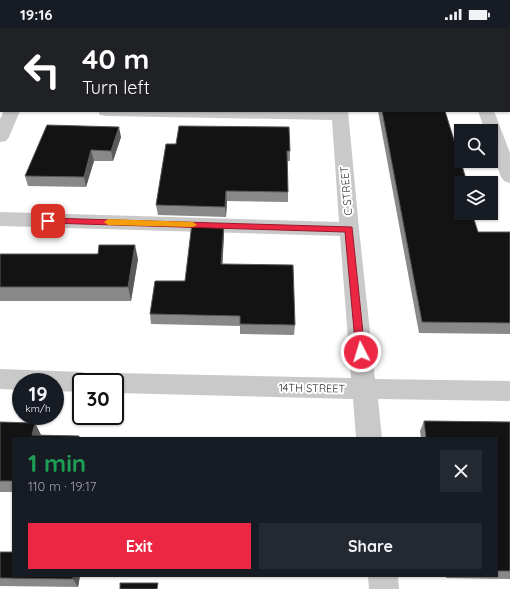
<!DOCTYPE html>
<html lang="en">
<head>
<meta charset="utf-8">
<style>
	:root { --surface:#171b24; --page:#242831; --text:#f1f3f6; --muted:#9ea1a6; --accent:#eb2744 }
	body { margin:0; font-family:Quicksand,sans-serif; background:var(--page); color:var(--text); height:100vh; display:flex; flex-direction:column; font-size:15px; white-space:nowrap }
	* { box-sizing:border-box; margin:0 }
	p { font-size:13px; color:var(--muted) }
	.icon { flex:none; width:22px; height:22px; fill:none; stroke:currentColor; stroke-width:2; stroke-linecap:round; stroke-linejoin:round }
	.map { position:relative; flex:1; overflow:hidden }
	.panel { position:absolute; left:12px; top:409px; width:486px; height:140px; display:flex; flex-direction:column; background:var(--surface); border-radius:0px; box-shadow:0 1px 3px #0004 }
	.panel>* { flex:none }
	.guide { position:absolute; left:0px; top:0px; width:510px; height:84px; box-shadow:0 1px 3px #0004; background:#202124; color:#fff; overflow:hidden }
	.fabs { position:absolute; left:454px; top:96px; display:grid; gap:8px }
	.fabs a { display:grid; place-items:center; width:44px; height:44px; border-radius:0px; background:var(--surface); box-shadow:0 1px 3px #0004; font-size:20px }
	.speed { position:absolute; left:12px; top:345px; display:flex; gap:8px; font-size:20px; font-weight:700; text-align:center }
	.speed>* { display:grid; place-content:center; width:52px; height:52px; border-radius:50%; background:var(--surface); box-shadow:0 1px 3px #0004; line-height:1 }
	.speed small { font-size:10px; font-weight:400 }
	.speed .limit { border:2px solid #111; border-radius:6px; background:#fff; color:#111 }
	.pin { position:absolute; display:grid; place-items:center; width:34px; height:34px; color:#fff; margin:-17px; border-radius:8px; box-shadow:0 2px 6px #0006 }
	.me { position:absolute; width:44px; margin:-22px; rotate:355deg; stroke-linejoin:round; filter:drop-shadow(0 0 3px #0008) }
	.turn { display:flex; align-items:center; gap:14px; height:84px; padding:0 16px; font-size:18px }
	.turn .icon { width:52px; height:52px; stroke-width:2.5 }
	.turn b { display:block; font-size:28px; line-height:34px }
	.round { display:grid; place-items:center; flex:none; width:42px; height:42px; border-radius:0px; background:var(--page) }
	.summary { display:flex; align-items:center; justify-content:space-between; height:68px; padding:0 16px }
	h1 { font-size:24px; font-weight:700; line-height:30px; color:#1e9e55 }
	.cta { display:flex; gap:8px; margin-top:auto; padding:8px 16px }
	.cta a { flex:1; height:46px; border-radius:0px; background:var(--accent); color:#fff; font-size:16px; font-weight:700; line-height:46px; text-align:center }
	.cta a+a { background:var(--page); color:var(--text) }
	.status { display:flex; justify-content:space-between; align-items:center; height:28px; padding:0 20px; background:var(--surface); direction:ltr }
	.status svg { height:11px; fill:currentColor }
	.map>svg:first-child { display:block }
</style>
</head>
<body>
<div class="status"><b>19:16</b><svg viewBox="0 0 49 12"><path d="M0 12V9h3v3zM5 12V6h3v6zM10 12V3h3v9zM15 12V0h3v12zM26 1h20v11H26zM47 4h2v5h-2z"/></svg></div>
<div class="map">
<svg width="510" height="561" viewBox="0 0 510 561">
	<rect width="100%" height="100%" fill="#fff"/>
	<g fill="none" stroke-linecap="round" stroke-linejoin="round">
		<g fill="#c9c9c9" fill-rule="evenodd">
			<rect x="43" y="0" width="14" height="1"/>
			<rect x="182" y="0" width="14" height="1"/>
			<rect x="325" y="0" width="14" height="1"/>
			<path d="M4,83h16l-11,26 -3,4 -6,1v-23z"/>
			<path d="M98,83h250l11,118 16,150 135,2v20l-132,-2 4,39h-26l-3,-39 -238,-6v-11h-12l3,-6 9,-3 236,5 -11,-142 -340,-10v-14l339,10 -7,-102 -226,-4 -6,-1z"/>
			<path d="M478,83h16l16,42v30l-6,-2 -3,-4 -10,-28v-18h-6z"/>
			<path d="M0,341l82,3 8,3 4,7h-13v10l-26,-1v-9h-34v8l-21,-1z"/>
			<path d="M368,548h30l1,13h-30z"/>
		</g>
	</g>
	<g fill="#898989">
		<path d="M0,0h12v1h-11v16h-1z"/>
		<path d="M484,0h26v63l-1,-2v-60h-24z"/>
		<path d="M378,83h67l22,71 -1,1h-5l17,49h32v102l-91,-1z"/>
		<path d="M121,109l-8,24h-19l-8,26 -58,-1 -3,-10z"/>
		<path d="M166,116l124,7v10h-3l1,31v10l-61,-1 -1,16 -68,-2 -2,-10z"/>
		<path d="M224,206l-2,30 73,61 -1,10 -54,-1v-8l-89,-2 -1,-10 35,-33z"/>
		<path d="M0,226h98l40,5 -7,42h-131z"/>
		<path d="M424,393l86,1v157l-64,-1v-2h51v-138h-76l-1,-7z"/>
		<path d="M0,394l35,1 6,12 38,1 1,2h-67v54h-13z"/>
		<path d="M0,524l80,24 -2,11 -78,-1z"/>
	</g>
	<g fill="#5a5a5a">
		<rect x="4" y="0" width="8" height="1"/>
		<path d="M119,99l2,10 -8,24 -2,-10z"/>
		<path d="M91,122l3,11 -8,26 -2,-10z"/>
		<path d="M226,163l1,10 -1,16 -1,-10z"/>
		<path d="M224,196v10l-2,40 -1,-10z"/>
		<path d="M135,217l3,14 -7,42 -3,-14z"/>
		<path d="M35,395l6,12h-9z"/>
		<path d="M73,548h7l-2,11 -5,-8z"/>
	</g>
	<g fill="#131313" stroke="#5a5a5a">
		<path d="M0,0h4v1h-3v5l-1,1z"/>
		<path d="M84,0h60v1h-61z"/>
		<rect x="236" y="0" width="50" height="1"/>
		<path d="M366,0h86l1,1h-87z"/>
		<path d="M491,0h19v45l-1,-2v-42h-18z"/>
		<path d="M382,83h63l22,71 -6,1v30h11l6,19h32v91l-88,-1z"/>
		<path d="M47,97l72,2 -8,24 -20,-1 -7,27 -59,-1z"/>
		<path d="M179,98l110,1 1,24h-3l1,41 -62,-1 -1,16 -69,-2 10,-61h10z"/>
		<path d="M192,195l32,1 -3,40 72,1 2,60 -55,-1v-8l-90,-2 5,-33h30z"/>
		<path d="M99,217h36l-7,42h-128v-33h98z"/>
		<path d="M424,393l86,1v149h-13v-133h-71z"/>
		<path d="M0,394l35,1 -3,12 47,1v2h-66v43h-13z"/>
		<path d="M0,524h13v24h60v3l-73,-1z"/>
		<path d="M120,555h38l-1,6h-37z"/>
	</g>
	<path fill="#eb2744" stroke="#99192c" d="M48,190l304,9 13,125 -1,3h-7l-1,-3 -11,-120 -297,-9 -4,-2z"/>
	<path fill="#f59e0b" d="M108,191l85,3 4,3 -4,2 -85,-2 -4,-3z"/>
	<g text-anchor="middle" stroke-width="4" stroke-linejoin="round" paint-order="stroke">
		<g font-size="11" fill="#2c2c2c" stroke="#fff">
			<text transform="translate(346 163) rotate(-95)" y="4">C STREET</text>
			<text transform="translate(312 360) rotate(1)" y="4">14TH STREET</text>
		</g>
	</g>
</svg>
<div class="fabs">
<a><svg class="icon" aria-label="search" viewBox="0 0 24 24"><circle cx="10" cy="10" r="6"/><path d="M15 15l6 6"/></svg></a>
<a><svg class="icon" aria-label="layers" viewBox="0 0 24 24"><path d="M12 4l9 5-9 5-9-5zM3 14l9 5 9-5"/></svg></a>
</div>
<div class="speed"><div>19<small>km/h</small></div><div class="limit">30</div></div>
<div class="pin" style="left:48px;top:193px;background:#d93025"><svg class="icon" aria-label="arrive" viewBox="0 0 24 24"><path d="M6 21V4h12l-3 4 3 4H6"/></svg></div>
<svg class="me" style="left:361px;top:324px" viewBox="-20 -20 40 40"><circle r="17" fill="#eb2744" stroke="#fff" stroke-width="3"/><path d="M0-11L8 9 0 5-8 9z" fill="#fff"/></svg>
<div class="guide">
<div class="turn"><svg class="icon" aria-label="left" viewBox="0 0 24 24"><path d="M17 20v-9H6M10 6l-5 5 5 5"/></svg><div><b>40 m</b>Turn left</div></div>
</div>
<section class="panel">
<div class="summary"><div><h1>1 min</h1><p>110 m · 19:17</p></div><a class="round"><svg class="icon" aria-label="close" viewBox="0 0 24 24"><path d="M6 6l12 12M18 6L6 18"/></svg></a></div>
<div class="cta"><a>Exit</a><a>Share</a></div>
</section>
</div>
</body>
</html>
